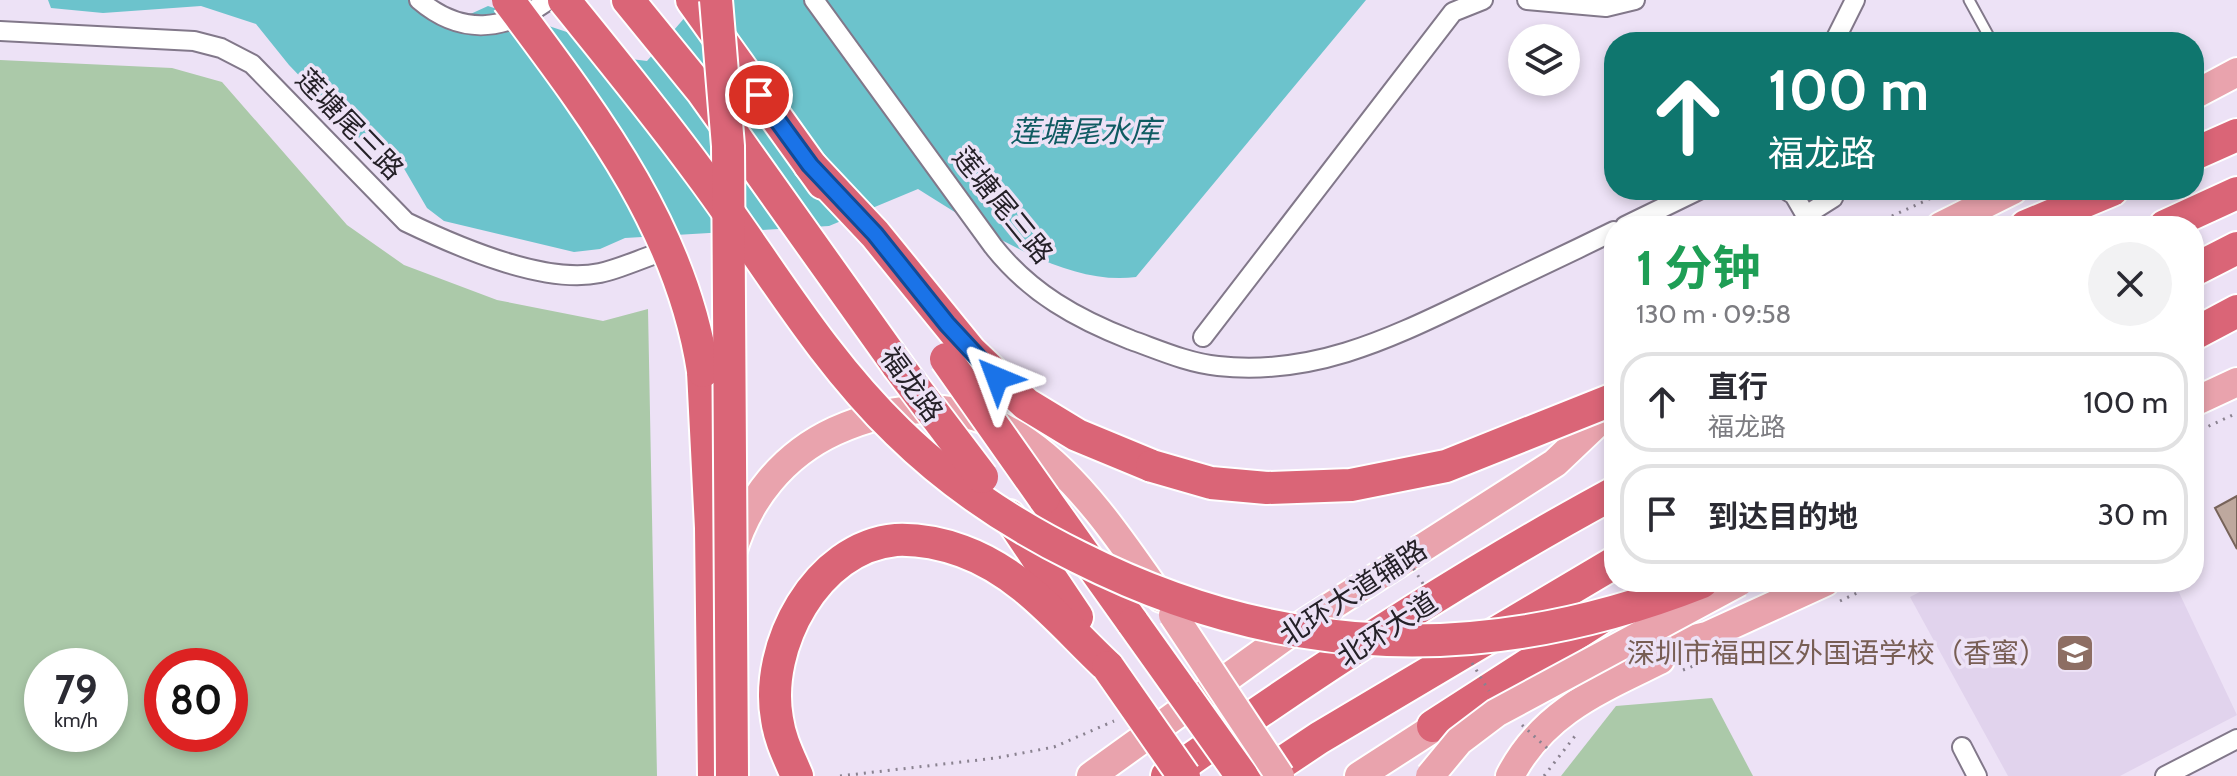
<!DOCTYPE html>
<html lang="zh">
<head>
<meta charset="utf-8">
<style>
	:root { --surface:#fff; --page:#f2f2f3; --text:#2b2b33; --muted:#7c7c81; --line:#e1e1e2 }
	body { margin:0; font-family:Cabin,"Noto Sans SC",sans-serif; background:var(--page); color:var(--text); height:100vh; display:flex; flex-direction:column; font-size:30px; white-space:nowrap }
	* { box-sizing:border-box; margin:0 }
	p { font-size:26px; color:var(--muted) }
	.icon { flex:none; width:44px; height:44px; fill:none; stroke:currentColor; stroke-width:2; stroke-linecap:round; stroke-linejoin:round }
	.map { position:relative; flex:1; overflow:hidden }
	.side { position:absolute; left:1604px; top:216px; width:600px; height:376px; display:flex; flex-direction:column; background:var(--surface); border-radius:32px; box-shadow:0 4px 12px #0003 }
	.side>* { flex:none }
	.guide { position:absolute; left:1604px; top:32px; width:600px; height:168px; border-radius:32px; box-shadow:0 4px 12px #0003; background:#0f766e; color:#fff; overflow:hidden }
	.controls { position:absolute; left:1508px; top:24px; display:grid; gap:16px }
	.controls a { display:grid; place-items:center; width:72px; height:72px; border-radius:50%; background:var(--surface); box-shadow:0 4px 12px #0003; font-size:40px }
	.speed { position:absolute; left:24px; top:648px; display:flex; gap:16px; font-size:40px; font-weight:700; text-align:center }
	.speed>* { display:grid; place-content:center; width:104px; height:104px; border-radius:50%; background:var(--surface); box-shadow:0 4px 12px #0003; line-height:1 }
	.speed small { font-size:20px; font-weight:400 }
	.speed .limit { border:12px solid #d22; background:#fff; color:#111 }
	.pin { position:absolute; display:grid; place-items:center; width:68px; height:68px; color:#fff; margin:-34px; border:4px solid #fff; border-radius:50%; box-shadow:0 2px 8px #0007 }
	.me { position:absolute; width:88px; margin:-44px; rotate:316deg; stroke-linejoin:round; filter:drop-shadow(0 0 6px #0008) }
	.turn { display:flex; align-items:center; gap:28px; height:168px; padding:0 32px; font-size:36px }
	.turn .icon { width:104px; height:104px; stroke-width:2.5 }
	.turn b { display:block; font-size:56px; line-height:68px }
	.round { display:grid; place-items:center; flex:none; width:84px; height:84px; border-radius:42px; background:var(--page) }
	.headline { display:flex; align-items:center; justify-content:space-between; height:136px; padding:0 32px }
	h1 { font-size:48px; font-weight:700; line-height:60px; color:#1e9e55 }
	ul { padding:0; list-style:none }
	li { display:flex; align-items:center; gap:24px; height:100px; margin:0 16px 12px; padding:0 16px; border:4px solid var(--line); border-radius:32px }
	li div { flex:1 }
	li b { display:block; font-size:30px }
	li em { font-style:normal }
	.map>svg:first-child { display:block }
</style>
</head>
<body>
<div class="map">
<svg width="2237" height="776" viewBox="0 0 2237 776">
	<rect width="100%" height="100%" fill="#ede2f6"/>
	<path fill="#e1d3ed" d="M1939,582h235l63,133 -117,61h-112l-98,-179z"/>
	<g fill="#abc9a9" fill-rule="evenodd">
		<path d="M0,60l172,8 50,14 125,143 57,40 93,35 106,21 45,-12 9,467h-657zM42,666h68v68h-68zM162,666h68v68h-68z"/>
		<path d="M1712,698l41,78h-192l55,-70z"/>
	</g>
	<path fill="#6cc3cc" d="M48,0h362l14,3 29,19 35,-16 118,39 25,14 16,2 53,-61h666l-230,277c-73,10 -158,-51 -218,-88l-89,37 -204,12 -25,11 -26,3 -130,-31 -17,-13 -35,-60 -30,-7 -73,-76 -33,-41 -55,-18 -98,7 -52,-5z"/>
	<path fill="#bea89e" stroke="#77635a" stroke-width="2" d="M2237,496v53l-22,-41z"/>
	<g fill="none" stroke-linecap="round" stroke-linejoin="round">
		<g stroke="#82788a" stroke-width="13">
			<path id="lane" d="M1969,0l23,42"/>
		</g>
		<g stroke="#82788a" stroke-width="22">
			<g id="street">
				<path d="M419,0c42,36 86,31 130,0"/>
				<path d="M814,0l179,246c37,47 84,73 138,94 28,10 57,23 87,26 92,10 167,-25 248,-64 50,-24 99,-47 148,-71"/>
				<path d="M1527,0l79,7 29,-7"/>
				<path d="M0,31l194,10 27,7 31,16 154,158c50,24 138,63 194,51 18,-4 36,-12 53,-18"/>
				<path d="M1834,42l21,-42"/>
				<path d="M1786,190l8,5 18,31"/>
				<path d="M1806,215l27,-17 3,-8"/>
				<path d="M1625,226l74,-36"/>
				<path d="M1203,337l250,-325 30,-12"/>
				<path d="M1962,747l15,29"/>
				<path d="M2165,776l72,-37"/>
			</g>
		</g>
		<g stroke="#fff" stroke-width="32">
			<g id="primary">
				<path d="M2194,95l43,-23"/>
				<path d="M1941,226l72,-36"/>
				<path d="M2194,402l43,-20"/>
				<path d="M732,553c16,-54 51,-98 103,-122 162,-72 244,48 326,167"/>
				<path d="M1599,661l108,-25 118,-54"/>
				<path d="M1091,776l203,-146 261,-167 59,-56"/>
				<path d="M1359,776l93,-60"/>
				<path d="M1510,776c33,-64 89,-86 150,-116"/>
			</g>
		</g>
		<g stroke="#fff" stroke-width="36">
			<g id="highway">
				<path d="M628,0l75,92 195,274"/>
				<path d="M692,0l131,183"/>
				<path d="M2194,154l43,-19"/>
				<path d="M810,165l65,69 96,118 55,52 51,31 75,31"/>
				<path d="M2026,226l86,-36"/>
				<path d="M2165,226l72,-33"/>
				<path d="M2194,270l43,-22"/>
				<path d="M2194,334l43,-23"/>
				<path d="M703,371l8,157 3,248"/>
				<path d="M1044,498l89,125"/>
				<path d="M1009,516l68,101"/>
				<path d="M1433,726l172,-111"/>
				<path d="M797,776c-8,-19 -17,-36 -20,-57 -13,-72 39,-172 119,-179 22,-1 46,4 66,11 61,22 100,73 146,116"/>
				<path d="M1167,776c144,-102 292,-199 447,-283"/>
				<path d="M1262,776l57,-38 295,-175"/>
			</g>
		</g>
		<g stroke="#8a8290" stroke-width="3" stroke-dasharray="2 6" stroke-linecap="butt">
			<path d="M1870,226l79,-36"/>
			<path d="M2194,433l43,-20"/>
			<path d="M1840,601l40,-19"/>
			<path d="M1683,670l15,-6"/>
			<path d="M840,776l156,-18 58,-11 60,-26"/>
			<path d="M1544,776l31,-40"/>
		</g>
		<use href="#lane" stroke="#fff" stroke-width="9"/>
		<use href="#street" stroke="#fff" stroke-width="18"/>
		<use href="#primary" stroke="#e9a3ad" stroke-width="28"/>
		<use href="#highway" stroke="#da6577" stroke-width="32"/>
		<g stroke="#fff" stroke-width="32" stroke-linecap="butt">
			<g id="primary-bridge">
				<path d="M1173,615l107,161"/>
				<path d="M1430,776l29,-35 37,-28 243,-131"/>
			</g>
		</g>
		<g stroke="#fff" stroke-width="36" stroke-linecap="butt">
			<g id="highway-bridge">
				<path d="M508,0c85,114 173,227 195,371"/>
				<path d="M564,0c46,57 93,114 136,173 65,87 119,183 198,259 52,51 115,93 180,125 206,104 411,109 624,25"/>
				<path d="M716,0l12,146 4,630"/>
				<path d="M946,359l98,139"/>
				<path d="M898,366l84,111"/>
				<path d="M1152,466l59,17 56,5 84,-3 95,-19 168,-67"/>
				<path d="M1133,623l109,153"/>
				<path d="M1108,667l76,109"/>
			</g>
		</g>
		<g stroke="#8a8290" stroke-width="3" stroke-dasharray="2 6" stroke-linecap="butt">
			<path d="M1401,548l40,65"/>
			<path d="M1472,663l17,28"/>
			<path d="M1522,725l25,23"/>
		</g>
		<use href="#primary-bridge" stroke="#e9a3ad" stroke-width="28"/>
		<use href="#highway-bridge" stroke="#da6577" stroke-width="32"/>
	</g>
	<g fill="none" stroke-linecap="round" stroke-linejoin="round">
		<g stroke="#114b97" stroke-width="20">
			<path id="route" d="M759,95l51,70 65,69 72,90 50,54"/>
		</g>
		<use href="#route" stroke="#1a73e8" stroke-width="14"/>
	</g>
	<defs>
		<g id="school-square" transform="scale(2)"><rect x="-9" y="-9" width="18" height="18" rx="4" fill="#8d6e63" stroke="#ede2f6"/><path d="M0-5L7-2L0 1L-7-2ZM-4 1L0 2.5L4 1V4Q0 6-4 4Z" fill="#fff"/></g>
	</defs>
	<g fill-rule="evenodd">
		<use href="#school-square" x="2075" y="653"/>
	</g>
	<g text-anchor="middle" stroke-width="7" stroke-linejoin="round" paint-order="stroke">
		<g font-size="28" fill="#252128" stroke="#ede2f6">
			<text transform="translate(350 124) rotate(46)" y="10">莲塘尾三路</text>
			<text transform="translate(1003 205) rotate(51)" y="10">莲塘尾三路</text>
			<text transform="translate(912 384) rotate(54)" y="10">福龙路</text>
			<text transform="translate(1353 592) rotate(-33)" y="10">北环大道辅路</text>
			<text transform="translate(1387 629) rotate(-33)" y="10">北环大道</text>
		</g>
		<g font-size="28" fill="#785e54" stroke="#ede2f6" text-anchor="end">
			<text x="2047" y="663">深圳市福田区外国语学校（香蜜）</text>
		</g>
		<g font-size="30" font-style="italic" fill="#0f5b62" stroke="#ede2f6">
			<text x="1085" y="142">莲塘尾水库</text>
		</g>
	</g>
</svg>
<div class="controls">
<a><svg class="icon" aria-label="layers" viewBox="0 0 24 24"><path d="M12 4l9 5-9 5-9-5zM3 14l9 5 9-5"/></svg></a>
</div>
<div class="speed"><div>79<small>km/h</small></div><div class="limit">80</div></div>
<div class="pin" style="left:759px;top:95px;background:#d93025"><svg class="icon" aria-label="arrive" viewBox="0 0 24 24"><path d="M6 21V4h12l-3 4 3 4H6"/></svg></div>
<svg class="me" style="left:997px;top:378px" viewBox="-20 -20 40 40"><path d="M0-17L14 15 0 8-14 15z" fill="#1a73e8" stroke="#fff" stroke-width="4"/></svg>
<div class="guide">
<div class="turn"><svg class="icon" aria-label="ahead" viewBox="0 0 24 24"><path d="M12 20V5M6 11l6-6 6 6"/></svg><div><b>100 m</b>福龙路</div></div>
</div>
<section class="side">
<div class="headline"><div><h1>1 分钟</h1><p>130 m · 09:58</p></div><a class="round"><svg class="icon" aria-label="close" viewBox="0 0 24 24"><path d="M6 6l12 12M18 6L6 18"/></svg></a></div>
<ul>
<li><svg class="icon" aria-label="ahead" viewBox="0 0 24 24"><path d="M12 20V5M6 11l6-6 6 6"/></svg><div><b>直行</b><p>福龙路</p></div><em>100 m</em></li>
<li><svg class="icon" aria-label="arrive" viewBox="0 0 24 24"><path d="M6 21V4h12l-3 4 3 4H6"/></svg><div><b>到达目的地</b></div><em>30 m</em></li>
</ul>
</section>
</div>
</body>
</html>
